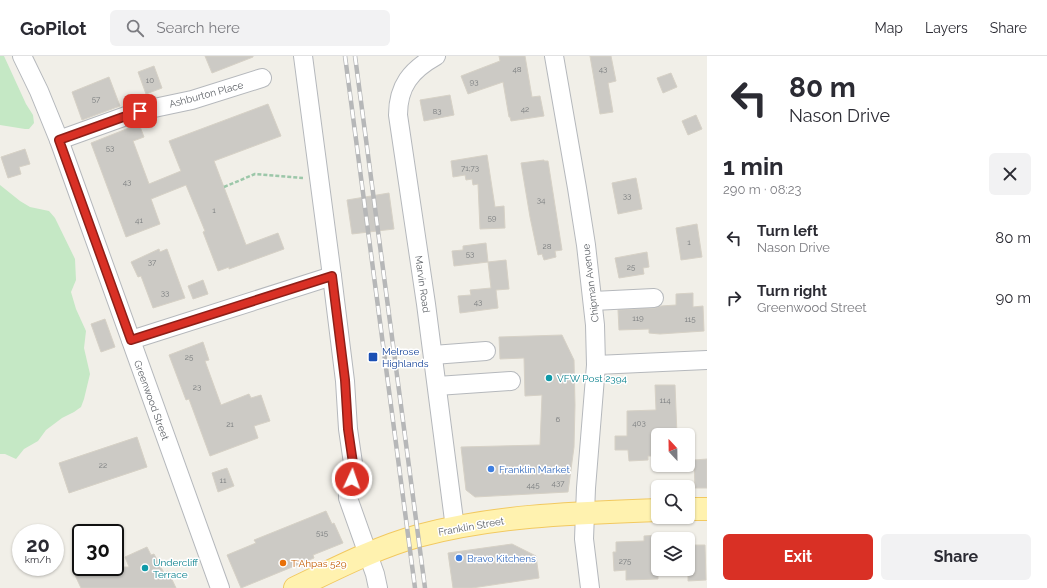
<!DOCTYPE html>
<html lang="en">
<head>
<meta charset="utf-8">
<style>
	:root { --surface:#fff; --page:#f2f2f3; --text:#2b2b33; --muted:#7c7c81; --line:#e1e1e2; --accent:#d93025 }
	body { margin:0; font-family:Raleway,sans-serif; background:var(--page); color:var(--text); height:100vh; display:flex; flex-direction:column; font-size:15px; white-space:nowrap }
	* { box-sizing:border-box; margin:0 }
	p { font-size:13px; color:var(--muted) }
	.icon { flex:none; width:22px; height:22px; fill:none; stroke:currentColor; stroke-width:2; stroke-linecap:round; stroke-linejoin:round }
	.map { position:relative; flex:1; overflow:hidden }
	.side { display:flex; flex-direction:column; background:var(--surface); width:340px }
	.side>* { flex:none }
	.banner { background:#fff; color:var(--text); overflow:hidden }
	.needle { width:26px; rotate:338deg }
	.controls { position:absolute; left:651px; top:372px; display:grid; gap:8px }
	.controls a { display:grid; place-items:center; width:44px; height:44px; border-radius:6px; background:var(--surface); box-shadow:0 1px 3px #0004; font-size:20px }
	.speed { position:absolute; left:12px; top:468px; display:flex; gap:8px; font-size:20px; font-weight:700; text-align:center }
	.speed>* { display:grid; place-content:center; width:52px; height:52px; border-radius:50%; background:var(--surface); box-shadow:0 1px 3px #0004; line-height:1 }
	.speed small { font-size:10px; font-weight:400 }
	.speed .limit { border:2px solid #111; border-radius:6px; background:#fff; color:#111 }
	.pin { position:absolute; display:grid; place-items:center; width:34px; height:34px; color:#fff; margin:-17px; border-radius:8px; box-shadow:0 2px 6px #0006 }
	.me { position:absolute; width:44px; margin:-22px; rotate:3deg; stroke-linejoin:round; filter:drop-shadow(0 0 3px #0008) }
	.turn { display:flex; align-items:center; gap:14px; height:84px; padding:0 16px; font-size:18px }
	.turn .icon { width:52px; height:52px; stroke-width:2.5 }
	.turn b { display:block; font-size:28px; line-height:34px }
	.round { display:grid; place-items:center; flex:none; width:42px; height:42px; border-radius:6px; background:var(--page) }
	.head { display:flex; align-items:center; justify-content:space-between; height:68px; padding:0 16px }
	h1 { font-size:24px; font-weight:700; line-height:30px }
	.primary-button { display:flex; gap:8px; margin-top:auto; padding:8px 16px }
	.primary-button a { flex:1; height:46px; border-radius:6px; background:var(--accent); color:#fff; font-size:16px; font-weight:700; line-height:46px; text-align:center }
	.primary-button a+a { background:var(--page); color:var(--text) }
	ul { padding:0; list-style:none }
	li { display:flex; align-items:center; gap:12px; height:60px; padding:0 16px }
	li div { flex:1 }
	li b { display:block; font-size:15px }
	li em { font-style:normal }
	header { display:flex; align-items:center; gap:24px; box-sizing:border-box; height:56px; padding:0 20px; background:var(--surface); border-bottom:1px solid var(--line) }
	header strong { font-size:19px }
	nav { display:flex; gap:22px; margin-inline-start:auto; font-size:14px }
	.search { width:280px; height:36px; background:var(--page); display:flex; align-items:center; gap:10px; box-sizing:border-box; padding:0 14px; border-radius:6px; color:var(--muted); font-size:15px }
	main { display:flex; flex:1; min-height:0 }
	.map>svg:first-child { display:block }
</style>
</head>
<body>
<header>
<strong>GoPilot</strong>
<div class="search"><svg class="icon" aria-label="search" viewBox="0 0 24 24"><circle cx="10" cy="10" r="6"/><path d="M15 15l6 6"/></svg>Search here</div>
<nav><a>Map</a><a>Layers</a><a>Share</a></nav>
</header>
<main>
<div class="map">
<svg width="707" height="532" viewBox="0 0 707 532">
	<rect width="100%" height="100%" fill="#f1efe8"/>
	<g fill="#c5e8c5">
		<path d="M0,0h4l22,48 7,11 1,8 -5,6h-4l-25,-4z"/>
		<path d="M0,129l20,16 10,6 19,4 6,7 20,41 1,21 -5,12 5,17 10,22 -2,17 6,26 -6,25 -3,8 -7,5 -12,6 -16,12 -8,11 -14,8 -8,10 -11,-5h-5z"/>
	</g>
	<g fill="#cccac5" stroke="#d6d1c6">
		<path d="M205,0h48v1l-41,16z"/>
		<path d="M499,0h26l7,41 8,-1 4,20 -33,5 -1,-4h-1l-6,-35 -35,12 -7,-18 39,-15z"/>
		<path d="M590,0h21l5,25 -8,2 5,29 -13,2z"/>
		<path d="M154,10l8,22 -16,6 -8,-22z"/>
		<path d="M671,17l6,14 -14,6 -6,-15z"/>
		<path d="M109,21l11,29 -38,14 -10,-28z"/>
		<path d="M450,39l4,20 -30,6 -4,-21z"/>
		<path d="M268,48l13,32 -67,25 32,84 32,-12 6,16 -55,20v-2l-11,4 -15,-39 2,-1 -19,-46 -35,14 9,25 -34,13 -35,-94 48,-19 5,13 -11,4 16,43 32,-13 -12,-30z"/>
		<path d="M696,59l6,14 -14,6 -6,-14z"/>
		<path d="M25,93l5,15 -11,3 2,7 -13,4 -7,-21z"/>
		<path d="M487,99l8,52 9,-1 1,22 -25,1 -2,-45 -5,1 -1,-6 -6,1 -1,-5 -12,2 -2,-16z"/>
		<path d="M544,104v1h4l14,89 -7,1 1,6 -12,3 -2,-6 -4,1 -8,-38 -9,-54z"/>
		<path d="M636,122l6,31 -24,5 -6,-31z"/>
		<path d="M389,137l5,36 -42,5 -5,-34z"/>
		<path d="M697,168l5,33 -21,3 -5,-32z"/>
		<path d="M486,187l2,19 -34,4 -2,-15 11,-1v-4z"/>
		<path d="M159,193l1,3 7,-3 18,49 -32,10 -12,-32 -3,1 -7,-15z"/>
		<path d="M647,196l2,15 -6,1 1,6 -25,4 -4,-20z"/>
		<path d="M506,204l3,29 -13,1 2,18 -38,5 -2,-17 13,-1 -1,-5 21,-2 -3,-26z"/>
		<path d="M203,224l5,14 -15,5 -5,-13z"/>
		<path d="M693,237v14l10,-1 1,25 -44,3 -11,-1v-4l-30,1 -1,-20 37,-2 6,-2 15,-1v-11z"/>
		<path d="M105,263l10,28 -14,5 -10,-28z"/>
		<path d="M562,279l12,25 1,45 -1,42 -6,45 -93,5 -9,-7 -5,-43 79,-2 2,-50 -17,1 -1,-38 -24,1 -1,-22z"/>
		<path d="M203,286l6,18 -4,1 16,44 28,-11 2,4 10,-3 9,26 -16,5 4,12 -48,18 -21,-57 -3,1 -17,-45z"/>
		<path d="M655,329h20l2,50h-19v21h-10v4l-19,1 -1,-11h-13v-14h12v-25l29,-1z"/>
		<path d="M137,381l10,30 -78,26 -10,-30z"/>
		<path d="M707,403v29h-12l-1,-28z"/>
		<path d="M227,412l7,18 -16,6 -6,-19z"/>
		<path d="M326,455l6,13 2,-1 9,20 -30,12 1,3 -73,30 -14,-33 29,-12 -2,-3z"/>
		<path d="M658,479v44l-32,1v-10l-12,1 -1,-19h3v-10l28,-1v-5z"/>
		<path d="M512,488l24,12 3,22 -67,10h-19l-5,-35z"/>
		<path d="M688,489h17l1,35 -18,1z"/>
		<path d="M147,491l4,8 3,-1 10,19 4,-2 8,17h-95l-7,-15 13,-6h42l-4,-10z"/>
	</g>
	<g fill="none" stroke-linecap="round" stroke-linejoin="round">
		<g stroke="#b5b8bc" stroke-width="20">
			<g id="minor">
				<path d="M22,0l17,35 20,49 161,448"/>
				<path d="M303,0l29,220 13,105 3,48 6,41 -6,21v7l27,76 3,14"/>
				<path d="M436,0c-25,14 -38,30 -38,59l28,189 29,224"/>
				<path d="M554,0l23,132 9,57 9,80 1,40 -10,123 -2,51 6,49"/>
				<path d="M59,84l81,-29 52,-11 70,-22"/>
				<path d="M593,245l61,-3"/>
				<path d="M131,284l201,-64"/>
				<path d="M433,299l53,-4"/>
				<path d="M596,309l111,-5"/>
				<path d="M437,330l74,-5"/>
			</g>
		</g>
		<g stroke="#f2c960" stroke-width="24">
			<g id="major">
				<path d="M688,453h19"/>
				<path d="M295,532c40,-19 80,-40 123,-52 78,-21 160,-23 240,-26"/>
			</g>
		</g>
		<path stroke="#9cc7a9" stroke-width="2.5" stroke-dasharray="4 2" stroke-linecap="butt" d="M224,131l31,-13 48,4"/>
		<use href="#minor" stroke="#fff" stroke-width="18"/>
		<use href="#major" stroke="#fff2af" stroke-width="22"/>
		<g stroke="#b6b7b8" stroke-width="4.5">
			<g id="rail">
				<path d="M345,0l70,532"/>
				<path d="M355,0l70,532"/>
			</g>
		</g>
		<use href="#rail" stroke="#fff" stroke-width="3" stroke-dasharray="9" stroke-linecap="butt"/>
	</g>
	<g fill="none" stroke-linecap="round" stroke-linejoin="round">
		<g stroke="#8d1f18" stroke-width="10">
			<path id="route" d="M140,55l-81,29 72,200 201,-64 13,104 3,49 6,41 -2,9"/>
		</g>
		<use href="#route" stroke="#d93025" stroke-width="7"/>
	</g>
	<rect fill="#1a4fb4" stroke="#fff" stroke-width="1.5" x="368" y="296" width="10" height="10" rx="2"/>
	<g fill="#0f9aa8" stroke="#fff" stroke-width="1.5">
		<circle cx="549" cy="322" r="4"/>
		<circle cx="145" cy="512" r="4"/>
	</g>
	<g fill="#3f7fe0" stroke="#fff" stroke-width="1.5">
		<circle cx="491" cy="413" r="4"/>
		<circle cx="459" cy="502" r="4"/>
	</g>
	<circle fill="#e8710a" stroke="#fff" stroke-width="1.5" cx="283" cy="507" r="4"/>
	<g text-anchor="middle" stroke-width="3" stroke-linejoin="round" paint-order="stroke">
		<g font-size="8" fill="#7a7d7f">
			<text x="517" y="16">48</text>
			<text x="603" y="16">43</text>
			<text x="150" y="27">10</text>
			<text x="474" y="29">93</text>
			<text x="96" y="46">57</text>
			<text x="525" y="56">42</text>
			<text x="437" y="58">83</text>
			<text x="110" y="95">53</text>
			<text x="470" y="115">71;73</text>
			<text x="127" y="129">43</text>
			<text x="627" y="143">33</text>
			<text x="541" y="147">34</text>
			<text x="214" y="157">1</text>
			<text x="492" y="165">59</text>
			<text x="139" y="167">41</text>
			<text x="689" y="189">1</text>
			<text x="547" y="193">28</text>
			<text x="470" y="201">53</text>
			<text x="152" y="209">37</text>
			<text x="631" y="214">25</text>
			<text x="165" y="240">33</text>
			<text x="478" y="249">43</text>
			<text x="638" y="265">119</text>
			<text x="690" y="266">115</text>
			<text x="189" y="304">25</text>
			<text x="197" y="334">23</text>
			<text x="665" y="347">114</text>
			<text x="558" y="366">6</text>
			<text x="639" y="370">403</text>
			<text x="230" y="371">21</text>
			<text x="103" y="412">22</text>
			<text x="223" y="427">11</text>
			<text x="558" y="430">437</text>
			<text x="533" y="432">445</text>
			<text x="322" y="480">515</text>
			<text x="625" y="508">275</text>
		</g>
		<g font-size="10" fill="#5f6368" stroke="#fff">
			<text transform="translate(206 38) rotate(-15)" y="4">Ashburton Place</text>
			<text transform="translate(590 227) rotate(-97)" y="4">Chipman Avenue</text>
			<text transform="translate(423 228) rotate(82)" y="4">Marvin Road</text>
			<text transform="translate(152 344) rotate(70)" y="4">Greenwood Street</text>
			<text transform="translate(471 470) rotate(-10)" y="4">Franklin Street</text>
		</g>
		<g font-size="10" fill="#164399" stroke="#fff" text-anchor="start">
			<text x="382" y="299">Melrose<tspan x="382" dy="12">Highlands</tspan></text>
		</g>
		<g font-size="10" fill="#0d838f" stroke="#fff" text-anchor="start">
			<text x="557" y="326">VFW Post 2394</text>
			<text x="153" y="510">Undercliff<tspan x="153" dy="12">Terrace</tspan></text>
		</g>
		<g font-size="10" fill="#366cbe" stroke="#fff" text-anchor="start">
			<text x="499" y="417">Franklin Market</text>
			<text x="467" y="506">Bravo Kitchens</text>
		</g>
		<g font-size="10" fill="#c56008" stroke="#fff" text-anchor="start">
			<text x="291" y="511">T'Ahpas 529</text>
		</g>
	</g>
</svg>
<div class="controls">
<a><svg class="needle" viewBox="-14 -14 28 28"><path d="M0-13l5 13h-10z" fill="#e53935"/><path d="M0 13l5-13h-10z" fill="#7c7c81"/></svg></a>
<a><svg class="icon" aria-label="search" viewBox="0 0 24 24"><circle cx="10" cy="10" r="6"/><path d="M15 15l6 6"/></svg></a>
<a><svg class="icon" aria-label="layers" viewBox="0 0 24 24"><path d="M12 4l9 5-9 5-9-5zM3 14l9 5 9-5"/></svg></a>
</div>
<div class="speed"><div>20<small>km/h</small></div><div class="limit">30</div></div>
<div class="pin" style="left:140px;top:55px;background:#d93025"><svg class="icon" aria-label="arrive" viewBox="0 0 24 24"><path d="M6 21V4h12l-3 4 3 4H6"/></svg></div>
<svg class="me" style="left:352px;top:423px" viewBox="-20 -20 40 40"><circle r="17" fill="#d93025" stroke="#fff" stroke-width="3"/><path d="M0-11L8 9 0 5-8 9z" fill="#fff"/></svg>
</div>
<section class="side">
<div class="banner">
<div class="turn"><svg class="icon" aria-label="left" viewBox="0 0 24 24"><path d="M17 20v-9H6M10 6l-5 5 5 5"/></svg><div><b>80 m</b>Nason Drive</div></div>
</div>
<div class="head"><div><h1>1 min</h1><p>290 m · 08:23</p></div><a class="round"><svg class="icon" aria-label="close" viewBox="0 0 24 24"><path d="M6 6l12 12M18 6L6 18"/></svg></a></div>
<ul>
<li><svg class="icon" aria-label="left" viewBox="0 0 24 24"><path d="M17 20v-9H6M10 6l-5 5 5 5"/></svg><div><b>Turn left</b><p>Nason Drive</p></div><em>80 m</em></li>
<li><svg class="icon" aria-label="right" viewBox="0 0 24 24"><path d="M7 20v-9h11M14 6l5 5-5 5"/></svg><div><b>Turn right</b><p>Greenwood Street</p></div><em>90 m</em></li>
</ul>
<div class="primary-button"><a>Exit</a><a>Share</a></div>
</section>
</main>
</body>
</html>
